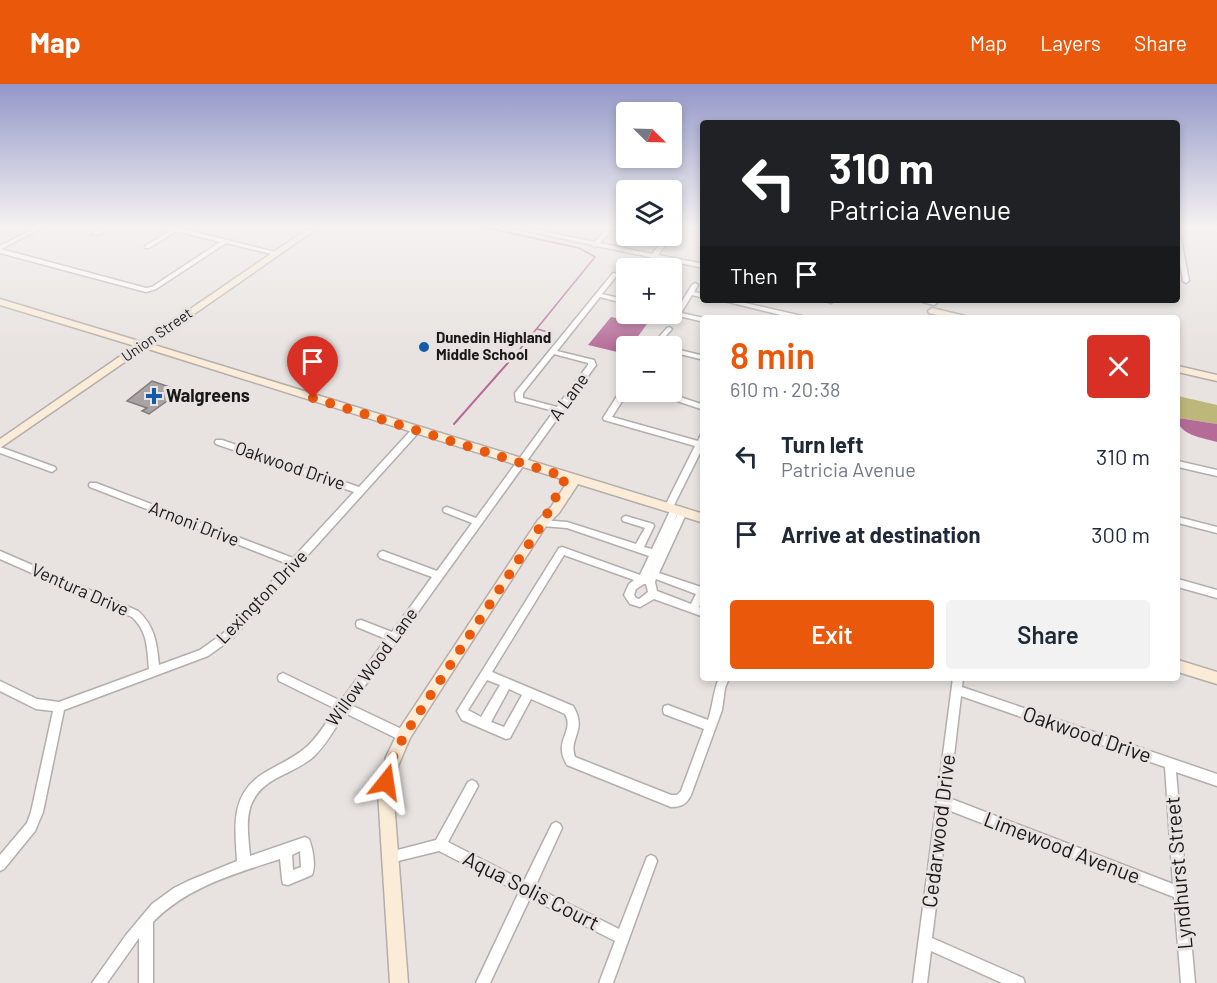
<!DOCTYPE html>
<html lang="en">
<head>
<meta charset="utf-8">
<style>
	:root { --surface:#fff; --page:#f2f2f3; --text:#1f2937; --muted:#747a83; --accent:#ea580c }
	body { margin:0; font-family:Barlow,sans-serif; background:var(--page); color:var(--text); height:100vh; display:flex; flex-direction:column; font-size:22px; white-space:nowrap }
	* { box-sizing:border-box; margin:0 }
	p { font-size:20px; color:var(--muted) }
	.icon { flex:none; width:33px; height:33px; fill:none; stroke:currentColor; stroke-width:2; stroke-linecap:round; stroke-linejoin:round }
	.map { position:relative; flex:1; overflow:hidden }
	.drawer { position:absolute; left:700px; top:231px; width:480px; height:366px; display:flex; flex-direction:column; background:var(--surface); border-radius:6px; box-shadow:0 3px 9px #0003 }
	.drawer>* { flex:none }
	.top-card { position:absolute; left:700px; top:36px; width:480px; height:183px; border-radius:6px; box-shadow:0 3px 9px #0003; background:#202124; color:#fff; overflow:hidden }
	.needle { width:39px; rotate:113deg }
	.fabs { position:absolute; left:616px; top:18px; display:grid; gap:12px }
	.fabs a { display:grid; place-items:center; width:66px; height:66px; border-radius:6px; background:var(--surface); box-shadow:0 3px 9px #0003; font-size:30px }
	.pin { position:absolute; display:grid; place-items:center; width:51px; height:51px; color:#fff; margin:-62px -26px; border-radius:50% 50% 50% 0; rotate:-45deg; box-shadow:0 0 6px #0007 }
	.pin .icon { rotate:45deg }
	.me { position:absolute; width:66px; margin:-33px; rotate:15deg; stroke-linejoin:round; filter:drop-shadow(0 0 4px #0008) }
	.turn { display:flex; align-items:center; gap:21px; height:126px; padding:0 30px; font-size:27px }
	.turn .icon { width:78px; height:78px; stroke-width:2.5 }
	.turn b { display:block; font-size:42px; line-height:51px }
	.then { display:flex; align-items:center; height:57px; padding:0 30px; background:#0003; gap:12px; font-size:22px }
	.round { display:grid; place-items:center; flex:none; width:63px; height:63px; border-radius:6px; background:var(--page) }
	.overview { display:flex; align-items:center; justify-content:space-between; height:102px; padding:0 30px }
	h1 { font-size:36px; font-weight:600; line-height:45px; color:var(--accent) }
	.primary-button { display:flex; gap:12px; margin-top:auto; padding:12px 30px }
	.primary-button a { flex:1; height:69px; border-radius:6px; background:var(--accent); color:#fff; font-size:24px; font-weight:600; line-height:69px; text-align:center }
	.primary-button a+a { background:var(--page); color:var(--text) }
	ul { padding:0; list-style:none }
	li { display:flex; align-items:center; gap:18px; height:78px; padding:0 30px }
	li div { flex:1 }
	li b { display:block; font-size:22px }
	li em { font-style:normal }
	header { display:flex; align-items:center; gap:36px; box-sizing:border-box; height:84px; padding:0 30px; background:var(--accent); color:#fff }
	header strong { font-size:28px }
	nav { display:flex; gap:33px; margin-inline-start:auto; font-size:21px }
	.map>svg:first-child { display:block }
</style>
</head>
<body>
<header>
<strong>Map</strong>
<nav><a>Map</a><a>Layers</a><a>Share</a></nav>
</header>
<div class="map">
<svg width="1217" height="899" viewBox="0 0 1217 899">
	<rect width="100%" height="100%" fill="#e8e3e0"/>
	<path fill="#beb77b" d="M1178,312l39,9v19l-39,-6z"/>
	<g fill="#b56b97">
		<path d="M611,233l36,7 -16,22h-4l-1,8 -38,-9z"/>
		<path d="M1178,334l39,6v18c-13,-4 -40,-7 -39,-24z"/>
	</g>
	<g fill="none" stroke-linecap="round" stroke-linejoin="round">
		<g stroke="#b56b97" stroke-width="1.5">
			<path d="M482,143l97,21 16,9 -83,102"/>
			<path d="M537,245l11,3"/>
		</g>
		<path stroke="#b56b97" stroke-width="2" d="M454,340l59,-67"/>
	</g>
	<path fill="#a9a3a3" stroke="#827c7c" stroke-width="1.5" d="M152,297l29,10 -32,23 -7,-3 5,-3 -20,-7z"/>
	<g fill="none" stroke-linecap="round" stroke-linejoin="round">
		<g stroke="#b3aeac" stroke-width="3">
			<g id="street">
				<path d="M37,143h7l-43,22 145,39 6,-1 68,-45 -44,-11 -27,17h-4v-2l26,-16 -8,-3h13l103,26 -3,2 -50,-12 -70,46 -10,3 -146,-39v-7z"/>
				<path d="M104,143h7l-14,8 -5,-1z"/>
				<path d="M510,143h11l74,15 13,-15h6l-14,16 52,11 14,-18h6l-14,19 46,9v4l-49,-10 -2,1 -3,-2 -53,-11 -2,1 -3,-2z"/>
				<path d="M1178,152l3,2 8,43 -3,2 -3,-2 -5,-30z"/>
				<path d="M613,189l5,1 -16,20 25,6v4l-27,-7 -43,54 37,9 2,5 -245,340 57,27 2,4 -2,4 -4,1 -4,-1 -55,-27c-10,15 -20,34 -33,45 -11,9 -24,14 -37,21 -33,19 -28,44 -25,77l55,-19 4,2c4,10 7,27 3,36l-24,10 -5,-1 -1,-5 -2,-20c-46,15 -93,28 -127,63v61h-14v-45l-32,45h-15l34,-48 26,-31 22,-16 14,-7 49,-20c-2,-35 -7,-67 27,-88 13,-8 28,-14 40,-24 13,-10 22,-27 32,-40l-57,-28 -1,-3 1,-3 4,-2 4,2 54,26 45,-62 -29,-12 -1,-3 1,-3 4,-1 31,12 40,-55 -52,-19 -2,-3 2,-3 3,-1 54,20 35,-48 -28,-11 -1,-2 1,-2 3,-1 29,11 78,-107 -38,-10 -1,-8zM554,270l34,9v2l-31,42 -34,-9v-5zM300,767l1,16 -8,3 -1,-15z"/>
				<path d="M695,199l3,2 -4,7 10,2v4l-12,-3 -11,18 23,5v4l-33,-8 1,-2 4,-1 16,-26z"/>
				<path d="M720,216h12l70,16 3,2h-12z"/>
				<path d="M824,216h10v1l-3,2z"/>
				<path d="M915,216h13l9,3 -3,2z"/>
				<path d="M669,243l3,2 -15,17h-6l16,-18z"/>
				<path d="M672,264l32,8v4l-32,-8z"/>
				<path d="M624,301h3l1,7 -16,25 86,24 3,-7 3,-1v12l-31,62 5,1 1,2 -5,11 6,-11 3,-1 4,3 -28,61 45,15v11l-5,8 5,2v8l-50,-18 -14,8 -10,-3 -6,-9 5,-11 5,-4 -70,-25 -72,117 81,34c15,25 -5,31 2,51l96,38h6l4,-4 23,-62 -40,-15 -1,-4 1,-4 4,-1 40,15c5,-14 5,-28 11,-42h10l-4,10 -3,22 -31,85c-4,9 -10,12 -20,12l-104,-42c-2,-4 -5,-9 -5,-14 -2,-13 11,-23 3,-37l-34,-15 -21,39 -4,1 -44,-19 -5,-9 102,-163 3,-1 78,28 9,-19 -82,-28 -25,-2 -4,-3 4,-3 25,2 69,22 9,-16 -22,-7 -1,-2 1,-2 3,-1 27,8 1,2 -10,21 8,2 18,-38 -5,-1 -1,-2 31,-62 -91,-26 -1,-2zM656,495l40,15 -5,10 -34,-13 -2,-9zM644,500h2l2,8 -9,7 -3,-1 -2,-3 2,-6zM487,596l13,5 -19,32 -13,-7zM509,605l13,6 -18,32 -13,-5z"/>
				<path d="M655,308h10l39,13v5l-48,-16z"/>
				<path d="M416,343l3,1 1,2 -1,2 -186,206 -25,18 -144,54 -21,102 -8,19 -31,38 -4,2v-16l27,-32 4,-11 22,-101 -17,-2 -36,-18v-10l37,18 22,3 90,-33c-2,-21 -1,-37 -17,-52l-132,-58v-8l138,60c17,15 19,33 21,54l41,-15 25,-18 63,-68 -198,-77 -1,-2 1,-2h6l197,75 61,-66 -138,-48 -1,-2 1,-2h6l137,47 54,-59z"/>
				<path d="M0,363l55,20 1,2 -4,3 -52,-19z"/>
				<path d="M1178,377l39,9v6l-39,-9z"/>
				<path d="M1178,433l39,10v6l-39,-10z"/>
				<path d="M1178,495l39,11v8l-39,-11z"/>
				<path d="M953,594h10l-1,9 255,87v12l-41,-14 19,211h-14l-7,-86 -226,-87 -16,128 91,40 2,5h-23l-71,-32 -4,32h-14zM961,612l204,71 8,117 -224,-86z"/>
				<path d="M472,696l4,2 2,4 -30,56 76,39 28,-57 4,-2 4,2 2,4 -27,59 84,42 28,-72 4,-2 4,2 2,4 -44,122h-14l16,-42 -85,-43 -40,85h-14l43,-91 -80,-41 -49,12 -4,-2 -2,-4 2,-4 50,-13 32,-58z"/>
			</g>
		</g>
		<g stroke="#b3aeac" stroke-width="3">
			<g id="secondary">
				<path d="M310,143h9l-168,117 553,170v9l-126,-39 -19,29 -13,13 -136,212 -12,28 -4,35 14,182h-18l-12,-191 8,-35 14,-29 138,-208 13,-13 17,-26 -423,-133 -145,100v-9l135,-93 -135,-41v-6l142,43z"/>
				<path d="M932,224l33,8 1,2h-15l-22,-5 -1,-2z"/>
				<path d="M1178,282l39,9v6l-39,-9z"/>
				<path d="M1178,576l39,12v12l-39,-12z"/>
			</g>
		</g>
		<use href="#street" fill="#fff" fill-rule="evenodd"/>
		<use href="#secondary" fill="#fbecd8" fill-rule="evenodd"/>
	</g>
	<linearGradient id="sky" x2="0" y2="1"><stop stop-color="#9397c8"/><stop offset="0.53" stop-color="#f5f2f1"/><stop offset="1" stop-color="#f5f2f1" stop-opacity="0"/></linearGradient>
	<rect width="1217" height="269" fill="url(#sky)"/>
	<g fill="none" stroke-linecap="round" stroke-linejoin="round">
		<path stroke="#ea580c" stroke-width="10" stroke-dasharray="0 18" d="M313,314l253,79 -24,47 -138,212 -14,27 -4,19"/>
	</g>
	<g fill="#125aaa" stroke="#e8e3e0" stroke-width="2">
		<circle cx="424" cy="263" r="6"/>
		<path d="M151 303h6v6h6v6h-6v6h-6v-6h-6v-6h6z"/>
	</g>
	<g text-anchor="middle" stroke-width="6" stroke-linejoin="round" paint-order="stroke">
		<g font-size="15" fill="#1a1818" stroke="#e8e3e0">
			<text transform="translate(157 251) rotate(-35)" y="5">Union Street</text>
		</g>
		<g font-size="15" font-weight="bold" fill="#1a1818" stroke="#e8e3e0" text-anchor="start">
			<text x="436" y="259">Dunedin Highland<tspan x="436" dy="17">Middle School</tspan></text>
		</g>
		<g font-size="18" font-weight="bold" fill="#1a1818" stroke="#e8e3e0" text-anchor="start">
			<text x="166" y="318">Walgreens</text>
		</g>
		<g font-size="18" fill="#1a1818" stroke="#e8e3e0">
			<text transform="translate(569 313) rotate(-54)" y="6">A Lane</text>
			<text transform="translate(290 382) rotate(19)" y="6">Oakwood Drive</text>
			<text transform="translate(194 440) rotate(21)" y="6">Arnoni Drive</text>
			<text transform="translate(80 506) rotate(24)" y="6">Ventura Drive</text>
			<text transform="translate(262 513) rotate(-46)" y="6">Lexington Drive</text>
			<text transform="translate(372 583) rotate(-54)" y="6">Willow Wood Lane</text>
		</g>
		<g font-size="21" fill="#1a1818" stroke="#e8e3e0">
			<text transform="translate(1087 651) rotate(19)" y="7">Oakwood Drive</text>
			<text transform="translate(939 747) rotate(-83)" y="7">Cedarwood Drive</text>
			<text transform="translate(1062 764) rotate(21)" y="7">Limewood Avenue</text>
			<text transform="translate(1179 789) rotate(-95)" y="7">Lyndhurst Street</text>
			<text transform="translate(531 807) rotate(27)" y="7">Aqua Solis Court</text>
		</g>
	</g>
</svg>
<div class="fabs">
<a><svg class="needle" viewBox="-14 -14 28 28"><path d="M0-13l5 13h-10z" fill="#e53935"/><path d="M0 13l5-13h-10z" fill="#747a83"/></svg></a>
<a><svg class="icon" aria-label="layers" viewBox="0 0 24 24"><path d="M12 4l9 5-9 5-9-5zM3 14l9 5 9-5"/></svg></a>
<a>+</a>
<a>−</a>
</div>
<div class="pin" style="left:313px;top:314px;background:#d93025"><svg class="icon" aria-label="arrive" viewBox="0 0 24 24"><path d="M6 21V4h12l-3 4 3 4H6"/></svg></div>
<svg class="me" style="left:386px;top:698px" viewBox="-20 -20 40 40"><path d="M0-17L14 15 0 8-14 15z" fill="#ea580c" stroke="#fff" stroke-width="4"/></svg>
<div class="top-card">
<div class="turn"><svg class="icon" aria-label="left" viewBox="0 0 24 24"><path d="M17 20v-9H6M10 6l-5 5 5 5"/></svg><div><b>310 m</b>Patricia Avenue</div></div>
<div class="then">Then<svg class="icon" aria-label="arrive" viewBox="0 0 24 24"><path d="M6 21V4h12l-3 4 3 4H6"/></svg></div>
</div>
<section class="drawer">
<div class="overview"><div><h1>8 min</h1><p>610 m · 20:38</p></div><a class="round" style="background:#d93025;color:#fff"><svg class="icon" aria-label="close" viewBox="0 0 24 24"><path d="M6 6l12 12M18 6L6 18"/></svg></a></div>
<ul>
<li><svg class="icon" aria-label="left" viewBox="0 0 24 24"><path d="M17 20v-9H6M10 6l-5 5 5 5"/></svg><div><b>Turn left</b><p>Patricia Avenue</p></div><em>310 m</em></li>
<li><svg class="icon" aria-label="arrive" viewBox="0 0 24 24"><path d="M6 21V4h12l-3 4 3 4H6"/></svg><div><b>Arrive at destination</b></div><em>300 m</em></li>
</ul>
<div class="primary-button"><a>Exit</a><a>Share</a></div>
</section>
</div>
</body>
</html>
